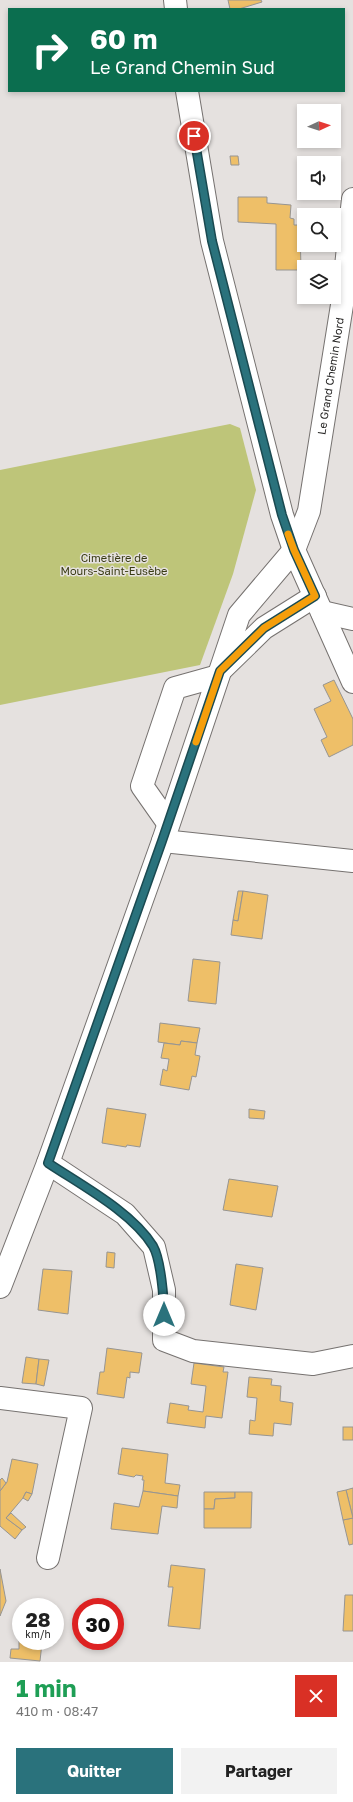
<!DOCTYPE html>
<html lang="fr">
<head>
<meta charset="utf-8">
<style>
	:root { --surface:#fff; --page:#f2f2f2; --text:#222; --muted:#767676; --accent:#2a727c }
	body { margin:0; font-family:"Golos Text",sans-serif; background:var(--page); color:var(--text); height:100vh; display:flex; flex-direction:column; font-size:15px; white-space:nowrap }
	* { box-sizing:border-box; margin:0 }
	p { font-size:13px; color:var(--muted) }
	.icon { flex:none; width:22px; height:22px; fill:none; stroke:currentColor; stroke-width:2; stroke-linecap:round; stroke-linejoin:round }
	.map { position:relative; height:1662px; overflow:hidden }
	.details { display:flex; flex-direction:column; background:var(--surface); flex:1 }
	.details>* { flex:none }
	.banner { position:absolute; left:8px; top:8px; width:337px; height:84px; border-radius:0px; box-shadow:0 2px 6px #0003; background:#0b6e4f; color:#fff; overflow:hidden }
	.needle { width:26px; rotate:87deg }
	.tools { position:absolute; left:297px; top:104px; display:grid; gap:8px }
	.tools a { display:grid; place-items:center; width:44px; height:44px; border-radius:0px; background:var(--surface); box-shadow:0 2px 6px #0003; font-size:20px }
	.speed { position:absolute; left:12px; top:1598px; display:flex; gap:8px; font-size:20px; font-weight:700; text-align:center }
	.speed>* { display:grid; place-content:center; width:52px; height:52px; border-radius:50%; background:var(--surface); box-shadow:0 2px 6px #0003; line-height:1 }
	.speed small { font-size:10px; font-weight:400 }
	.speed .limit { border:6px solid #d22; background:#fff; color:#111 }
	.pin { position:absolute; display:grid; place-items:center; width:34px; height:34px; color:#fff; margin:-17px; border:2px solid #fff; border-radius:50%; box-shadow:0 1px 4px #0007 }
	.me { position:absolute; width:44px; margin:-22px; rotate:0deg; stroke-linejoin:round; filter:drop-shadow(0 0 3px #0008) }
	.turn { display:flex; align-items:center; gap:14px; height:84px; padding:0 16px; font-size:18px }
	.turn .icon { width:52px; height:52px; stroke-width:2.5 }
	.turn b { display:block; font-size:28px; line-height:34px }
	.round { display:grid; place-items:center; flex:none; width:42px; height:42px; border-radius:0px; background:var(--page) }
	.overview { display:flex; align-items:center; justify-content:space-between; height:68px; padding:0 16px }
	h1 { font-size:24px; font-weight:700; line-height:30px; color:#1e9e55 }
	.primary-button { display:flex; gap:8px; margin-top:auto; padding:8px 16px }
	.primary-button a { flex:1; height:46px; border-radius:0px; background:var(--accent); color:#fff; font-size:16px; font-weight:700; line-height:46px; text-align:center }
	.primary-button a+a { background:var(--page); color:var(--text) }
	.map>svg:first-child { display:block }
</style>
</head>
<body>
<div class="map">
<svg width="353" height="1662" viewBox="0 0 353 1662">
	<rect width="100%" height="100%" fill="#e5e1df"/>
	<path fill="#bec579" d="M230,424l10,4 16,62 -23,84 -33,91 -200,40v-235z"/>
	<g fill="#eebf68" stroke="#979592">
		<path d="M228,0h33l1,2 -23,7h-9z"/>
		<path d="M230,156h8l1,9h-8z"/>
		<path d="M238,197h29v6l24,2 -1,13 4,1v6h6l1,45h-25v-46l-38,-2z"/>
		<path d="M334,680l19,39v26l-24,12 -8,-17 6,-3 -13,-28 17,-8 -8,-16z"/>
		<path d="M238,891h5l-5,30 -5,-1z"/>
		<path d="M243,891l25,4 -6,44 -31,-4 2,-15 5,1z"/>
		<path d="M193,959l27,3 -4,42 -28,-3z"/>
		<path d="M160,1023l40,5 -3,15 -16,-2 -1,4 -22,-3z"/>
		<path d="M181,1041l16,2 -2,12 5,1 -4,21 -4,-1 -3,14 -29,-5 3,-16 4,2 2,-12 -8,-1 3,-15 16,2z"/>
		<path d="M107,1108l39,6 -6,33 -13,-2 -1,2 -24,-4z"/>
		<path d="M249,1109l16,2 -1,8 -15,-1z"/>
		<path d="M229,1179l49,7 -6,31 -49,-7z"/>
		<path d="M107,1252l8,1 -1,15 -8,-1z"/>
		<path d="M236,1264l27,4 -7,42 -26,-5z"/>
		<path d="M43,1269l29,2 -4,43 -30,-4z"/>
		<path d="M107,1348l35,5 -3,20 -9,-1v6l-3,-1 -3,21 -27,-4 3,-22h4z"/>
		<path d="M26,1357l13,2 -3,25 -14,-1z"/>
		<path d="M39,1359l10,1 -5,26 -8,-2z"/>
		<path d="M194,1363l30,4 -1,5h5l-6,46 -16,-2 -1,12 -38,-5 3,-20 19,3 -1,4 15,2 3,-26 -15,-2z"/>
		<path d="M249,1377l23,2 -1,6 10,1 -1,15 13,2 -2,22 -17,-2 -1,13 -24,-2 1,-14 5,1 2,-23 -10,-1z"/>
		<rect x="343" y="1427" width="10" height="13"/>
		<path d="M122,1448l46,6 -3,29 15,2 -2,11 -35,-5 1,-11h-2l1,-4 -7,-1 -2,2 -16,-3z"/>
		<path d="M12,1459l26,5 -6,30 -6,-2 -3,6 -17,20 16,12 -7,9 -15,-13v-35l7,-9z"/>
		<path d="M2,1478l4,5 -6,8v-11z"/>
		<path d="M353,1488v56l-4,1 -6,-25 10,-2 -7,-28z"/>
		<path d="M346,1490l7,28 -10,2 -6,-28z"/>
		<path d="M143,1491l35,5 -1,12 -15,-2 -4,28 -47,-5 3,-26 25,4z"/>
		<path d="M26,1492l6,2 -4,7 -5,-3z"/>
		<path d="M204,1492h31v6l-20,1 -1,10h-10z"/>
		<path d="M235,1492h17l-1,36h-47v-19h10l1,-10 20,-1z"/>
		<path d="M11,1513l15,14 -4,3 -16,-12z"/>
		<path d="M171,1565l34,4 -5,60 -32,-3 5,-39h-5z"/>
		<path d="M0,1569l6,32 -6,15z"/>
		<path d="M345,1595h8v36h-10z"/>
		<path d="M19,1641l23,2 -2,18 -30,-3 1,-9h8z"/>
	</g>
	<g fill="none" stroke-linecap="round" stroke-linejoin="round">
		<g stroke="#767270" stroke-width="24">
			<g id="minor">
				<path d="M175,0l1,9"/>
				<path d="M187,91l25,150 70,274 12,35 59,132"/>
				<path d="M322,612l31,7"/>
				<path d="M223,668l41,-40 51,-32"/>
				<path d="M168,823l-26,-37 33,-98 43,-12"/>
				<path d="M163,841l190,20"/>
				<path d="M48,1163l77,51 29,33 10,43v50l29,11 120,13 40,-8"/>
				<path id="s1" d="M0,1287l48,-124 115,-322 76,-226 55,-65 15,-39 33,-206 11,-106"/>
				<path d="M0,1398l81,10 -33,150"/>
			</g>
		</g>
		<use href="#minor" stroke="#fff" stroke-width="22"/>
	</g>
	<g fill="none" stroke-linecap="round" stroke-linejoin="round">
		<g stroke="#1b4a51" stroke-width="10">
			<path id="route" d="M164,1315c0,-16 -3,-55 -11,-69 -21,-34 -72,-61 -105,-83l114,-322 58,-170 44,-43 51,-32 -21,-46 -12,-35 -70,-274 -18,-105"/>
		</g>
		<use href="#route" stroke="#2a727c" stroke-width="7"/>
		<path stroke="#f59e0b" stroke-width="7" d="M196,742l24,-71 44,-43 51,-32 -21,-46 -6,-16"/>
	</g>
	<g text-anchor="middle" stroke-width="3" stroke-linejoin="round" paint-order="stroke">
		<g font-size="11" fill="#292827" stroke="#e5e1df">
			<text dy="4" stroke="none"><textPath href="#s1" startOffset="977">Le Grand Chemin Nord</textPath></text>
		</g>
		<g font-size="11" fill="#3a3c14" stroke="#e5e1df">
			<text x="114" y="562">Cimetière de<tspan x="114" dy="13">Mours-Saint-Eusèbe</tspan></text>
		</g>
	</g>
</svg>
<div class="tools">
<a><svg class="needle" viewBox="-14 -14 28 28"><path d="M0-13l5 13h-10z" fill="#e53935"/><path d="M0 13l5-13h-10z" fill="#767676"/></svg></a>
<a><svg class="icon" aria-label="sound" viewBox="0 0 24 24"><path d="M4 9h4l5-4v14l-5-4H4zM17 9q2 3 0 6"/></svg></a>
<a><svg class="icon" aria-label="search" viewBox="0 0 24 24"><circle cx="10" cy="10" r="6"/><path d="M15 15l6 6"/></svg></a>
<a><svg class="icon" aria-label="layers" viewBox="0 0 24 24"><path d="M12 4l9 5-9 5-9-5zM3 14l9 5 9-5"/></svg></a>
</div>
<div class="speed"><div>28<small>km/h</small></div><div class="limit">30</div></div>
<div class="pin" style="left:194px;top:136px;background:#d93025"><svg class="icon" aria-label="arrive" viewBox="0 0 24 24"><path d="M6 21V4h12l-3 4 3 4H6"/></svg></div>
<svg class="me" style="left:164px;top:1315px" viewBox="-20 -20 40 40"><circle r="19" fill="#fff"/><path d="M0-13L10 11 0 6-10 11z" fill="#2a727c"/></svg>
<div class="banner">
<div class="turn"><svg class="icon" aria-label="right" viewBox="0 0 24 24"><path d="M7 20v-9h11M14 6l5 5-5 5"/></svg><div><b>60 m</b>Le Grand Chemin Sud</div></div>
</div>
</div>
<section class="details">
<div class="overview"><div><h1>1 min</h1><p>410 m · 08:47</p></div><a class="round" style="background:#d93025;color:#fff"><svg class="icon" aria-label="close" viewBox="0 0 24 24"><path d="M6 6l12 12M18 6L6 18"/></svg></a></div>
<div class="primary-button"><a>Quitter</a><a>Partager</a></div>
</section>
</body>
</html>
